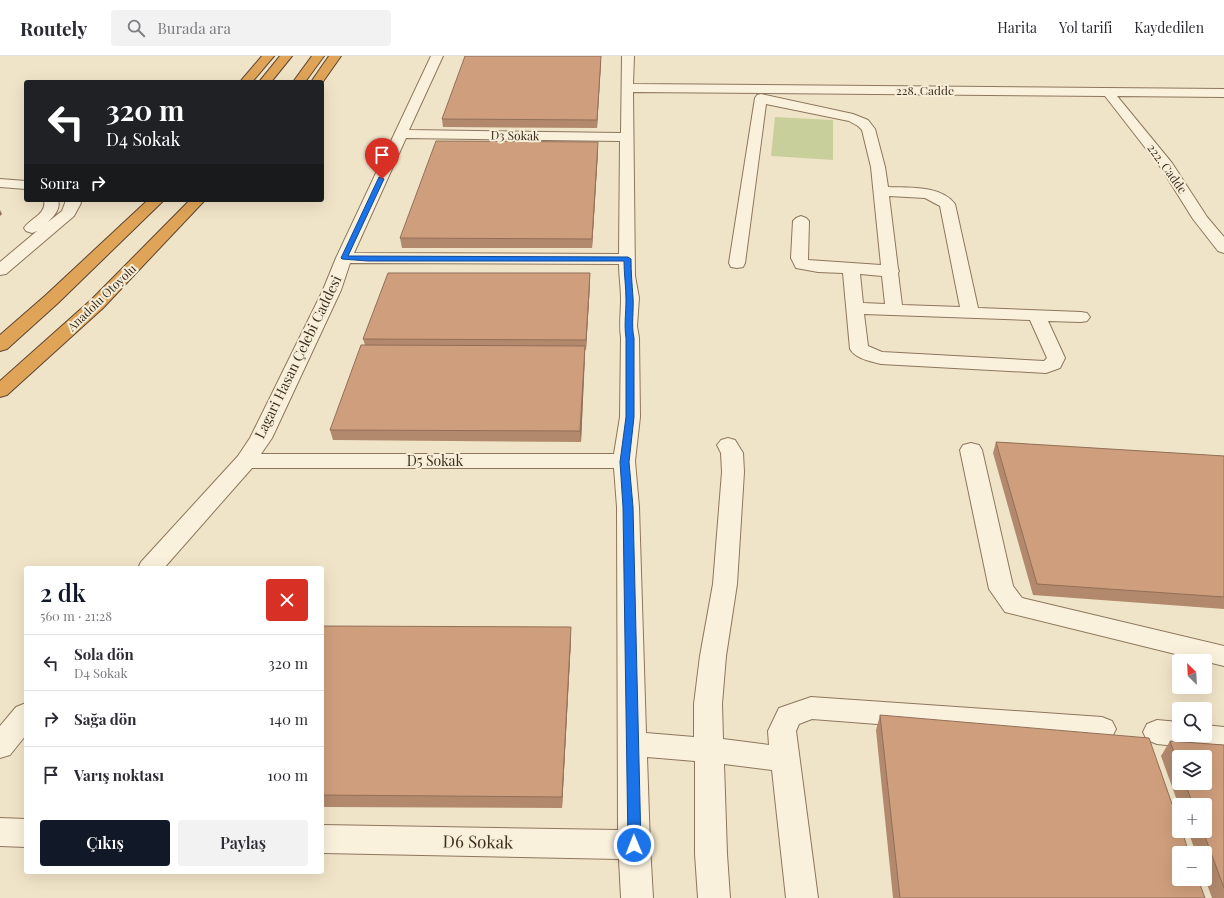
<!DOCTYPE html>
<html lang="tr">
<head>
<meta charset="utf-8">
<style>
	:root { --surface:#fff; --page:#f2f2f3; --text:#2b2b33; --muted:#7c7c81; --line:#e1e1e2; --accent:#111827 }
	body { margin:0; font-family:"Playfair Display",serif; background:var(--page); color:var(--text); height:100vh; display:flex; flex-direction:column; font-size:15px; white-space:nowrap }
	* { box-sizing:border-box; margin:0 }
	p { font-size:13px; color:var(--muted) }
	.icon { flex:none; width:22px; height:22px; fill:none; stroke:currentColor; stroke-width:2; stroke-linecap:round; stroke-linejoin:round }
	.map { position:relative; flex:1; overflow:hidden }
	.sheet { position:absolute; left:24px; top:510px; width:300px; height:308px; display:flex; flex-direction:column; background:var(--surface); border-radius:4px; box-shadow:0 4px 16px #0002 }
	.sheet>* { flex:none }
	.top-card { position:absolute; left:24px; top:24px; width:300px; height:122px; border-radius:4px; box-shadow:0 4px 16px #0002; background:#202124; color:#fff; overflow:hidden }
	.needle { width:26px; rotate:336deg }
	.tools { position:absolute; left:1172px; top:598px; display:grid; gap:8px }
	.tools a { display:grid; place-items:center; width:40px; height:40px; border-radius:4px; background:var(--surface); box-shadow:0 4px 16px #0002; font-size:20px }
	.pin { position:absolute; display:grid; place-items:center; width:34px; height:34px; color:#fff; margin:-41px -17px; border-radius:50% 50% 50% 0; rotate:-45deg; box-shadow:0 0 4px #0007 }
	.pin .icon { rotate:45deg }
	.me { position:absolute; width:44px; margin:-22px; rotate:359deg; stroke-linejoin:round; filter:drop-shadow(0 0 3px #0008) }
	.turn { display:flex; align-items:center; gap:14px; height:84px; padding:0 16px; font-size:18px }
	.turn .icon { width:52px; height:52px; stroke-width:2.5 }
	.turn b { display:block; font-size:28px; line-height:34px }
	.then { display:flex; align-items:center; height:38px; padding:0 16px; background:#0003; gap:8px; font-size:15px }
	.round { display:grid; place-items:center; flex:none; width:42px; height:42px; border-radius:4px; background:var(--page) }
	.overview { display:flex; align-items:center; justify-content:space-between; height:68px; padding:0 16px }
	h1 { font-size:24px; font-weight:600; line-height:30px; color:var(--accent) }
	.cta { display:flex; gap:8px; margin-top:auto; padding:8px 16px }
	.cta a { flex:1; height:46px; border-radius:4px; background:var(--accent); color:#fff; font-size:16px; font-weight:600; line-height:46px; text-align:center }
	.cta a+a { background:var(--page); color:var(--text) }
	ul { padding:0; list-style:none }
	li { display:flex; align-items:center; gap:12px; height:56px; padding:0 16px; border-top:1px solid var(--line) }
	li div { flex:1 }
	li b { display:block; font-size:15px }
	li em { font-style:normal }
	header { display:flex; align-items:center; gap:24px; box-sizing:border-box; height:56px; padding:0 20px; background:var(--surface); border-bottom:1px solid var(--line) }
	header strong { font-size:19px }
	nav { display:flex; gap:22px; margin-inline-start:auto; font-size:14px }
	.search { width:280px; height:36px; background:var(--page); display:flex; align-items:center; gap:10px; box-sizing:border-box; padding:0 14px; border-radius:4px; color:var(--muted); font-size:15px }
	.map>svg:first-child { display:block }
</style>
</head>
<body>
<header>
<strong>Routely</strong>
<div class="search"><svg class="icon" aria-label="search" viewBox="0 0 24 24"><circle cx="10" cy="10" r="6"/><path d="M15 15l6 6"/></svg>Burada ara</div>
<nav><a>Harita</a><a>Yol tarifi</a><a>Kaydedilen</a></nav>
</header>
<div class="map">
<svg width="1224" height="842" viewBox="0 0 1224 842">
	<rect width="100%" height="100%" fill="#f0e4c8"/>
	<path fill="#c9cf9b" d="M775,61l58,3v40l-62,-4z"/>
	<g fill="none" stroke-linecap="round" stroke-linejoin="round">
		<g stroke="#8d765c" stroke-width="2">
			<g id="minor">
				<path d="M431,0h12l-34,74 212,3 1,-77h12l-1,28 591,5v8l-107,-1 55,67 35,54 17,20v16l-6,-2 -25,-32 -32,-51 -56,-72 -472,-4 2,184 4,22 -2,28 2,12 1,79 -5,44 4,46 7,226 48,4v-33l6,-48 13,-72 9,-112 -1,-19 -4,-8 4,-5 7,-2 7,2 8,13 1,19 -7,112 -11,72 -4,48 1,35 46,6 -1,-14 11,-23 32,-11 291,20 10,4 4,8 -4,8 -10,4 -290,-22 -13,5 -3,7 22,167h-32l-14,-128 -48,-6 3,90 3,44h-32l-3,-44v-93l-48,-4 3,88 3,53h-32l-2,-39 -297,-6v-28l296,5 -1,-323 -3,-39h-362l-88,100h-26l3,-6 97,-106 12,-18 73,-148 13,-32zM406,82l214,3 -1,113 -265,-1zM350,207l269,1c0,12 2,24 2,35 0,14 -2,26 0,39l-1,79 -6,37h-353l11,-16 69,-148z"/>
				<path d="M761,38l92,20 15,6 7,9 10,38 3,20c20,1 53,-2 67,17l23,104 103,4 6,1 3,4 -3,4 -6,1 -33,-1 17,37 -5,10 -14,5 -165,-9c-11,-3 -25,-5 -31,-15l-7,-76 -25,-1 -22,-4 -5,-10 2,-37 3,-3 5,-2 5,2 3,3 -1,39 73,5 -10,-98 -9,-37 -4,-4 -9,-5 -83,-17 -21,159 -2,4 -6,1 -6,-1 -2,-4 26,-165 2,-3zM889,140l36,2 15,8 20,101 -58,-2 -4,-32 1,-2 -1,-2zM860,218l22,2 3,28 -22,-1zM864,258l166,6 17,38 -3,3 -162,-9 -14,-6z"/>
				<path d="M0,123l26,2v8l-26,-2z"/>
				<path d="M44,144h14c3,9 -4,16 -10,22l14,-11 3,-8v-3h14l2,3 -7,13 -68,58 -6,1v-13l37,-31 -5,2 -6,-2 -2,-3c7,-10 23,-14 20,-28z"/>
				<path d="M971,387l8,2 3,5 31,136 9,12 202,48v20l-219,-54 -16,-23 -29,-139 3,-5z"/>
				<path d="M26,647v32l-16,20 -10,3v-32l16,-19z"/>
				<path d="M1157,664l22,2v13h26v-10l19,2v24l-67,-7 -10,-4 -4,-8 4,-8z"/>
				<path d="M0,762l26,1v28l-26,-1z"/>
			</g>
		</g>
		<g stroke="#5b4430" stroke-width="2">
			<g id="highway">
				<path d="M262,0h12l-22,26h-12z"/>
				<path d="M280,0h12l-21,26h-12z"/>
				<path d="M312,0h12l-19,26h-12z"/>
				<path d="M329,0h12l-19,27v-1h-11z"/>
				<path d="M148,144h16l-106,103 -51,46 -7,2v-16l46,-40z"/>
				<path d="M190,144h15l-102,108 -96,87 -7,2v-16l91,-81z"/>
			</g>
		</g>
		<use href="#minor" fill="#faf1dc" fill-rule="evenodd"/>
		<use href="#highway" fill="#e0a458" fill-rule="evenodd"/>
	</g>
	<g fill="#b2896c" fill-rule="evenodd">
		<path d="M601,6l-4,66 -154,-1 -1,-8z"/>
		<path d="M598,95l-6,97h-190l-2,-10z"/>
		<path d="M590,227l-4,67h-1l-4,92 -248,-2 -3,-10 35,-85 -2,-6z"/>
		<path d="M996,386l228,14v153l-191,-14 -40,-142z"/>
		<path d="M322,570l249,13 -9,169 -240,-1z"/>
		<path d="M880,659l325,183h-312l-17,-168z"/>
		<path d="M1170,685l54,4v153h-12l-7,-19v-26h-9l-8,-22h17v-26h-26v1l-18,-50zM1179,701l26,26h-26z"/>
	</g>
	<g fill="#916f58">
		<path d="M601,0v6l-4,66v-8z"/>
		<path d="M598,86v9l-6,97v-9z"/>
		<path d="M0,154l2,4 -2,2z"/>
		<path d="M590,217v10l-4,67v-10z"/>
		<path d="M585,290v11l-4,85 -1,-11z"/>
		<path d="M571,571v12l-9,169v-11z"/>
	</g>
	<g fill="#cf9f7d" stroke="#916f58">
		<path d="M465,0h136l-4,64 -155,-1z"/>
		<path d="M436,85l162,1 -6,97 -192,-1z"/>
		<path d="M388,217h202l-4,67 -223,-1z"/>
		<path d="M361,289l224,1 -5,85 -250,-1z"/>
		<path d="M996,386l228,14v141l-187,-13z"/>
		<path d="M322,570l249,1 -9,170 -240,-2z"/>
		<path d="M880,659l269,23 30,86v7h3l7,22h-10v26h19l7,19h-305z"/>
		<path d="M1170,685l54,4v143l-21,-57h2v-26h-12l-8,-22h20v-26h-26v9z"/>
	</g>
	<path fill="#1a73e8" stroke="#114b97" d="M379,121l5,2 -36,77 280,1 3,2c0,13 1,25 2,38 1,14 -2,27 1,41v79l-5,45 4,45 8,338 -2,4 -5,2 -4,-2 -2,-4 -5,-338 -3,-45 6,-45v-79c-2,-13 0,-25 0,-38 0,-13 -2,-26 -2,-39h-256l-26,-2 -1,-1z"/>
	<g text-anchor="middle" stroke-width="4" stroke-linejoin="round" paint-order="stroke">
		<g font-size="12" fill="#3d2e20" stroke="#f7eed8">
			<text x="925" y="39">228. Cadde</text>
			<text transform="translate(515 80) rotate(1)" y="4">D3 Sokak</text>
			<text transform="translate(1167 113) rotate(54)" y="4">222. Cadde</text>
			<text transform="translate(102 242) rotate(-44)" y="4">Anadolu Otoyolu</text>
		</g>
		<g font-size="14" fill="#3d2e20" stroke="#f7eed8">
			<text transform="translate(298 301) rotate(-64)" y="5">Lagari Hasan Çelebi Caddesi</text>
			<text x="435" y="410">D5 Sokak</text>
		</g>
		<g font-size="17" fill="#3d2e20" stroke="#f7eed8">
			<text transform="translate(478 786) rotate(1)" y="6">D6 Sokak</text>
		</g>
	</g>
</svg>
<div class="tools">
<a><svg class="needle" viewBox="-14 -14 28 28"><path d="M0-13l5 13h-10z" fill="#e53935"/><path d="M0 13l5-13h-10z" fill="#7c7c81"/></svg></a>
<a><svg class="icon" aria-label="search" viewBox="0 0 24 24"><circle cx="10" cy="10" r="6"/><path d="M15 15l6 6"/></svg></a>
<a><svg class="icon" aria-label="layers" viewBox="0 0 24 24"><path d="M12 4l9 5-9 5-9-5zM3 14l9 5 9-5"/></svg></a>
<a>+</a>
<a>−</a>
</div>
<div class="pin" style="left:382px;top:123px;background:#d93025"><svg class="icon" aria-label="arrive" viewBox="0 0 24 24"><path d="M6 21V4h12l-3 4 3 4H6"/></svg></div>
<svg class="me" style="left:634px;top:789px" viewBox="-20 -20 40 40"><circle r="17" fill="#1a73e8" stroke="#fff" stroke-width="3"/><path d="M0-11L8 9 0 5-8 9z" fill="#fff"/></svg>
<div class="top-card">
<div class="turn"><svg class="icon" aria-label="left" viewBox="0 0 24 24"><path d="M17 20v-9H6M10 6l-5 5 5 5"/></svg><div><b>320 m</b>D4 Sokak</div></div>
<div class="then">Sonra<svg class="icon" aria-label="right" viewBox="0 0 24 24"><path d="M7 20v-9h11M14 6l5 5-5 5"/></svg></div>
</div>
<section class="sheet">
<div class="overview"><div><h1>2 dk</h1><p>560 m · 21:28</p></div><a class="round" style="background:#d93025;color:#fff"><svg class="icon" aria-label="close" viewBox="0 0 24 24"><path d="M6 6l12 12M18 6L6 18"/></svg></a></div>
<ul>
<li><svg class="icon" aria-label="left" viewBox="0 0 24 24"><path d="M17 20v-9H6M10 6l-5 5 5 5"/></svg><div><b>Sola dön</b><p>D4 Sokak</p></div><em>320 m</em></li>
<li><svg class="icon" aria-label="right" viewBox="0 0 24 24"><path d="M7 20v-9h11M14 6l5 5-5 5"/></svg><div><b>Sağa dön</b></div><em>140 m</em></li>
<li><svg class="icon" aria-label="arrive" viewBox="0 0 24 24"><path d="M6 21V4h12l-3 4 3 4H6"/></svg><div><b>Varış noktası</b></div><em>100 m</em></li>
</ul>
<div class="cta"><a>Çıkış</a><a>Paylaş</a></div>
</section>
</div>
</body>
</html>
